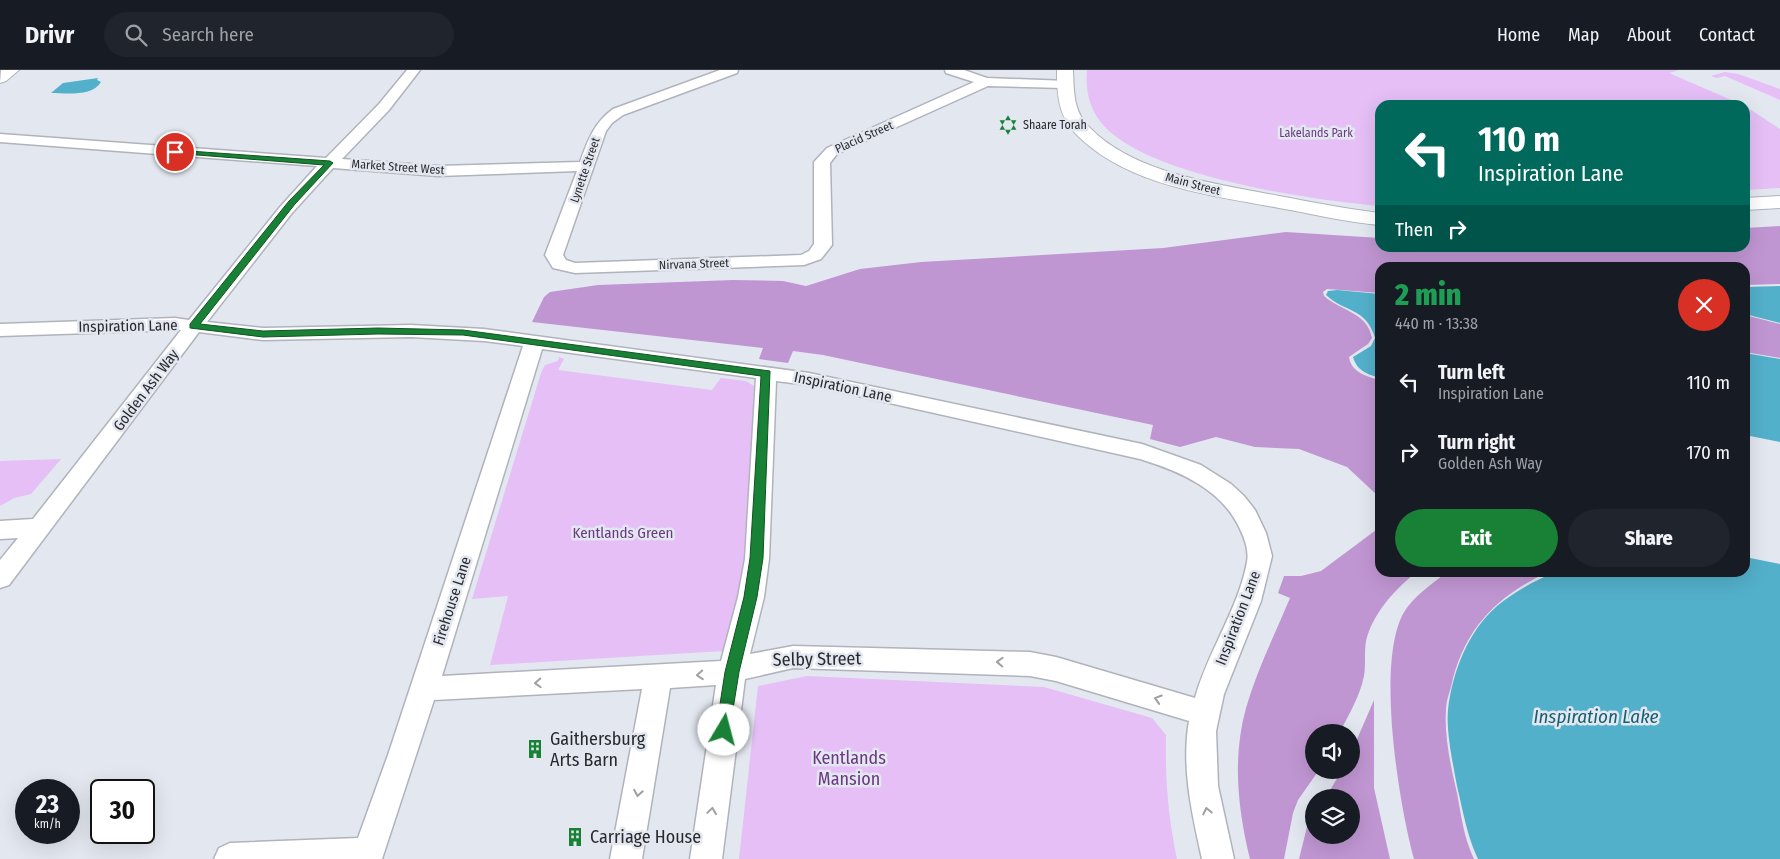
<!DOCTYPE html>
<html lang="en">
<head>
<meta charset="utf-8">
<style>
	:root { --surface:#171b24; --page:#20242c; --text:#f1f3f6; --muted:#9ea1a6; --line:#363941; --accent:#198136 }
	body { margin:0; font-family:"Fira Sans Condensed",sans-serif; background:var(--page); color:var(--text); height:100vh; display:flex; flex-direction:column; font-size:19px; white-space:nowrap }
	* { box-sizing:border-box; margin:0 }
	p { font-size:16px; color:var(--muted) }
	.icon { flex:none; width:28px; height:28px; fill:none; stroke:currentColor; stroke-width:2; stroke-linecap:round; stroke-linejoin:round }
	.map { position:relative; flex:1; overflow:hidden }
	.sheet { position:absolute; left:1375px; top:192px; width:375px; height:315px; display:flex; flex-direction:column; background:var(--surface); border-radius:15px; box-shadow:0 5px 20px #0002 }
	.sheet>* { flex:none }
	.hud { position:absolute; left:1375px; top:30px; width:375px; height:152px; border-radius:15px; box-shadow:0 5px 20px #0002; background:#00695c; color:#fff; overflow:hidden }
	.tools { position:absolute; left:1305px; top:654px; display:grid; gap:10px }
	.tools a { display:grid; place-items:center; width:55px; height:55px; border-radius:50%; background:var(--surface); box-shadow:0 5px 20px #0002; font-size:25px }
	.speed { position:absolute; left:15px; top:709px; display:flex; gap:10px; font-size:25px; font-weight:700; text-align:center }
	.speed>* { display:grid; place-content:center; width:65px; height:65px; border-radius:50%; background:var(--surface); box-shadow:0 5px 20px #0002; line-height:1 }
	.speed small { font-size:12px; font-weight:400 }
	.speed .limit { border:2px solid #111; border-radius:8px; background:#fff; color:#111 }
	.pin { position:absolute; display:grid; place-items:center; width:42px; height:42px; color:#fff; margin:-21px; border:2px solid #fff; border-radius:50%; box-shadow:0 1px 5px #0007 }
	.me { position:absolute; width:55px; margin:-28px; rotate:8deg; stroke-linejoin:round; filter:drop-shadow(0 0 4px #0008) }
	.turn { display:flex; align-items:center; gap:18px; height:105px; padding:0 20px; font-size:22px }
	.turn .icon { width:65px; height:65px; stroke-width:2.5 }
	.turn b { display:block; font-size:35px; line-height:42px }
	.then { display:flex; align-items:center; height:48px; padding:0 20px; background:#0003; gap:10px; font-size:19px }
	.round { display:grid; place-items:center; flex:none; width:52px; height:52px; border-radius:26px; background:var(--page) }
	.overview { display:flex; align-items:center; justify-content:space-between; height:85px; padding:0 20px }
	h1 { font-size:30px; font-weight:800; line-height:38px; color:#1e9e55 }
	.button { display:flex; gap:10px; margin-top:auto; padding:10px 20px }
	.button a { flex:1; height:58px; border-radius:30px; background:var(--accent); color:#fff; font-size:20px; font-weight:800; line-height:58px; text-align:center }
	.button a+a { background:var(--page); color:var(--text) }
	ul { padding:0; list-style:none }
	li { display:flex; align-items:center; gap:15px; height:70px; padding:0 20px }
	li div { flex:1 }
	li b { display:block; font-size:19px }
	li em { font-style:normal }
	header { display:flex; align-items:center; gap:30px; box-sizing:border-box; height:70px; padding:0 25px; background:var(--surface); border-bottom:1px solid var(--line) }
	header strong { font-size:24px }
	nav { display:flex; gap:28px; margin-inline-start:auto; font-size:18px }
	.search { width:350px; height:45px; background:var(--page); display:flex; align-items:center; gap:12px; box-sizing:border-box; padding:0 18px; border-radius:28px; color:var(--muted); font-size:19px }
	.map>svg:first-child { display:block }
</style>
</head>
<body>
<header>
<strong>Drivr</strong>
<div class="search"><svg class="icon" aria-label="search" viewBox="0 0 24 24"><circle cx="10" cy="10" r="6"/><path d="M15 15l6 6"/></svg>Search here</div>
<nav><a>Home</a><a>Map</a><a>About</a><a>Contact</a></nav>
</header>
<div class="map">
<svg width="1780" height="789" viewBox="0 0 1780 789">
	<rect width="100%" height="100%" fill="#e3e7f0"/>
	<g fill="#e5bff6">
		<path d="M1087,0h592l-10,3 74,32h-363v101c-68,-6 -229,-29 -276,-80 -14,-15 -19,-35 -17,-56z"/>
		<path d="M1725,2l13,2 42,15v11l-55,-24 -8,2 -6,-2z"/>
		<path d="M1745,36l35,23v59l-35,2z"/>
		<path d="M559,287l5,2 -6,11 154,20 9,-12 25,3 8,5 -9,204 -22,61 -233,14 18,-69 -36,3 69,-226 4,-8 13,-4z"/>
		<path d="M61,389l-30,35 -17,4 -14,8v-45z"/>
		<path d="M807,606l237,11 108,31 14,17c-1,42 2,82 11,124h-438l19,-173z"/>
	</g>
	<g fill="#c096d2">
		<path d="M1780,156v58l-35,1v-17h-365v25l-53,-4 -4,3 1,4c17,15 43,16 48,42l-4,6 -19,13c2,15 18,20 31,23v114l-3,1 -30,-28 -48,-18 -44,-2 -39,-10 -36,10 -30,-8 3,-14 -330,-70 -30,-4 -5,12 -29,-4 4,-11 -231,-26 12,-25 6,-5 48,-7 135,-5 50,1 23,5 54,-17 61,-7 242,-14 123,-16 94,6v10h365v-20z"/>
		<path d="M1745,245l35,9v34l-35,-6z"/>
		<path d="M1380,457v45l35,1c-21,18 -42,40 -49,68 -2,11 0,23 -2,35 -4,20 -15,38 -24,56h-26v38h5l-21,30 -5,13 -9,46h-34c-12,-49 -18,-101 -4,-151 11,-38 29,-74 44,-110l-12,-5 6,-17h17l20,-5z"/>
		<path d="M1447,502l99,1c-51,24 -83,58 -95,114 -2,7 -5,15 -5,23 -2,25 5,58 11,83 4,22 7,46 17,66h-60c-15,-55 -38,-194 -11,-245 10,-18 28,-29 44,-42z"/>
		<path d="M1374,630v88l16,71h-91l9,-36 6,-8v20h37v-37l-25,-1 16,-27h9v-17z"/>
	</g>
	<g fill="#53b0cb">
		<path d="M98,8l-1,2 4,2c-9,15 -35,11 -50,11l12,-10z"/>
		<path d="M1780,216v37l-35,-9v-27z"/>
		<path d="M1337,220l43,4v84c-13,-4 -23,-7 -27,-21l18,-11 4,-8c-9,-31 -30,-25 -49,-43l2,-4z"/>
		<path d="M1745,283l35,6v83l-35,-7z"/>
		<path d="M1745,487l35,7v295h-302c-11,-23 -15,-48 -21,-73 -4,-22 -11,-54 -9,-76 4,-37 20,-79 49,-104 17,-14 36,-24 55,-33l193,-1z"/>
	</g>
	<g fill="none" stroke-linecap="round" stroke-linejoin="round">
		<g stroke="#b0b3bc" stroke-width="3">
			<path id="minor" d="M407,0h13l-31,40 -47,49 96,7 142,-4c8,-22 14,-39 33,-53l107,-39h18l-1,3 -114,42 -11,8 -6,8 -43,124 3,5 9,3 226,-8 8,-4 5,-7v-82l13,-14 147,-66 -28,-9 -1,-3h19l23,8 81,3 2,3 -2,3 -5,1 -75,-2 -151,68 -7,9 2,82 -11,14 -17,6 -229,8 -22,-5 -8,-13 32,-84 -139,5 -105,-8 -41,45 -85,109 56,6 148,-3 73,4 325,44 333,71 59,21 30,19 13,12 11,14 11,23 6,23 -11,45 -37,93 -8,37 2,55 16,73h-32c-10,-45 -21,-92 -13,-138l-133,-40 -26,-5 -237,-8 -48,11 -23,180h-32l26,-174 -46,3 -28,171h-32l32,-170 -208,11 -52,159h-168l5,-11 11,-5 128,-5 30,-83 135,-409 -39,-5 -73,-4 -148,3 -64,-8 -190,253 -9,3v-28l18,-22 -18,1v-18l33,-2 148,-189 -181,6v-12l175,-6 14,2 91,-113 37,-41 -317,-24v-8l326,24 53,-54zM542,279l214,29 -11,181 -7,38 -17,64 -279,15zM776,311l33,4 331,74c39,12 82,30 100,70 5,10 9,22 7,33 -9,48 -39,89 -52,136l-139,-41 -26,-5 -237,-6 -43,8 14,-57 5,-38z"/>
		</g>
		<g stroke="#b0b3bc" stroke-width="2">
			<g id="tertiary">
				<path d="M19,0l-13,11 -6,2 1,-13z"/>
				<path d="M1057,0h16c1,21 0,41 16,57 45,47 129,57 190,69 33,6 67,13 101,17v12c-34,-3 -67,-11 -101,-17 -68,-13 -153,-22 -204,-75 -17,-18 -18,-40 -18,-63z"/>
				<path d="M1780,126v12l-35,2v-12z"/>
			</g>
		</g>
		<use href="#minor" fill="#fff" fill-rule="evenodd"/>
		<use href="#tertiary" fill="#fff" fill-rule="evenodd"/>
	</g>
	<defs><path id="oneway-chevron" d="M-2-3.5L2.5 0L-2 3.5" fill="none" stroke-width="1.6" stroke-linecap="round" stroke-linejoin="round" transform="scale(1.25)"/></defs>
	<g stroke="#9f9fa1">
		<use href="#oneway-chevron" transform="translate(1000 592) rotate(-178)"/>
		<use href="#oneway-chevron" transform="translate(700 605) rotate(176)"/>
		<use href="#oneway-chevron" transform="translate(538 613) rotate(177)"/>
		<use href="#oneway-chevron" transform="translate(1158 629) rotate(-163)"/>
		<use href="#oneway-chevron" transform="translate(638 723) rotate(100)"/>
		<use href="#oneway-chevron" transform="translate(712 741) rotate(-82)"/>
		<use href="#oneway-chevron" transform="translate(1207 741) rotate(-102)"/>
	</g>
	<path fill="#198136" stroke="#105423" d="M175,80l155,11 3,2 -38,41 -95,120 63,7 115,-3 85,2 307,41 -7,187 -6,39 -18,75 -10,62 -5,2 -5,-2 -3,-4 9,-58 19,-75 6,-39 11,-182 -298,-41 -85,-1 -115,3 -73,-9v-4l99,-123 35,-36 -152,-12 -1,-1z"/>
	<defs>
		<g id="synagogue-bare" transform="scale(1.5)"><path d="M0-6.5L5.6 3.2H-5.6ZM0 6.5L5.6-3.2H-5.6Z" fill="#198136" stroke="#e3e7f0" stroke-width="2.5" paint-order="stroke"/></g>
		<g id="building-bare" transform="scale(1.5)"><path d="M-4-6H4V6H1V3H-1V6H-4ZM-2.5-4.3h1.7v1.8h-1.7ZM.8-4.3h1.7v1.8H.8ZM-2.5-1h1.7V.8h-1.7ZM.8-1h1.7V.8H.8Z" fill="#198136" stroke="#e3e7f0" stroke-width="2.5" paint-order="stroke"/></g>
	</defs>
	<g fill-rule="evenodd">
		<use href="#synagogue-bare" x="1008" y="55"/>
		<use href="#building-bare" x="535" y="679"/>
		<use href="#building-bare" x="575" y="767"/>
	</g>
	<g text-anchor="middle" stroke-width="5" stroke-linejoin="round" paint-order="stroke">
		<g font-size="12" fill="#292a2e" stroke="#e3e7f0" text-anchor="start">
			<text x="1023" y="59">Shaare Torah</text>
		</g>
		<g font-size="12" fill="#6c3881" stroke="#e3e7f0">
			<text x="1316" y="67">Lakelands Park</text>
		</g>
		<g font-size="12" fill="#292a2e" stroke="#e3e7f0">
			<text transform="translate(864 67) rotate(-24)" y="4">Placid Street</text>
			<text transform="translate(398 97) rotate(4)" y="4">Market Street West</text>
			<text transform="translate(585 100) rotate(-71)" y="4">Lynette Street</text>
			<text transform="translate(1193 114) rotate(15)" y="4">Main Street</text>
			<text transform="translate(694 194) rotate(-2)" y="4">Nirvana Street</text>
		</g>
		<g font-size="15" fill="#292a2e" stroke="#e3e7f0">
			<text transform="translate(128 256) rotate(-1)" y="5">Inspiration Lane</text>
			<text transform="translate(843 317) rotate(12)" y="5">Inspiration Lane</text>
			<text transform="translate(146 320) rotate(-53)" y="5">Golden Ash Way</text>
			<text transform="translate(452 531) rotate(-72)" y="5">Firehouse Lane</text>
			<text transform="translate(1238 548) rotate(-69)" y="5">Inspiration Lane</text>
		</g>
		<g font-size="15" fill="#6c3881" stroke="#e3e7f0">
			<text x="623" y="468">Kentlands Green</text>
		</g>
		<g font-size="18" fill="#292a2e" stroke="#e3e7f0">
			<text transform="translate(817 589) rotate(-1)" y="6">Selby Street</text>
		</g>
		<g font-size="18" fill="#292a2e" stroke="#e3e7f0" text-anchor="start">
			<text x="550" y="675">Gaithersburg<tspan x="550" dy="21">Arts Barn</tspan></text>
			<text x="590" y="773">Carriage House</text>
		</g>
		<g font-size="18" fill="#6c3881" stroke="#e3e7f0">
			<text x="849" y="694">Kentlands<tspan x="849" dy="21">Mansion</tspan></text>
		</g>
		<g font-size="19" font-style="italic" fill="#146073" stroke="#e3e7f0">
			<text x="1596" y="653">Inspiration Lake</text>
		</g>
	</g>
</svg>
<div class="tools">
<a><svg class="icon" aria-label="sound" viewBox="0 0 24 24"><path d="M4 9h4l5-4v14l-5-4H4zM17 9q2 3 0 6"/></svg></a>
<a><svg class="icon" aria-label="layers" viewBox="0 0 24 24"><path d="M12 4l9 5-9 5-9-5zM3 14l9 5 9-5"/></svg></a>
</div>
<div class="speed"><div>23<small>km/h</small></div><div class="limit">30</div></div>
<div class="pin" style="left:175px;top:82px;background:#d93025"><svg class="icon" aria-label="arrive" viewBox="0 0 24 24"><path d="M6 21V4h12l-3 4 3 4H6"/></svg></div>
<svg class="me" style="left:724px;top:660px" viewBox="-20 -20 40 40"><circle r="19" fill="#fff"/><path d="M0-13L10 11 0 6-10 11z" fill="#198136"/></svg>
<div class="hud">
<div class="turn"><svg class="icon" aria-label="left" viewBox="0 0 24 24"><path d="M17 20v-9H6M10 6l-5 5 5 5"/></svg><div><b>110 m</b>Inspiration Lane</div></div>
<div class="then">Then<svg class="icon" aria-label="right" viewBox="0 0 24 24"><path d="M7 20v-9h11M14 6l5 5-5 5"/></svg></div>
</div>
<section class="sheet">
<div class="overview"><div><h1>2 min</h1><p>440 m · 13:38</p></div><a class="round" style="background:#d93025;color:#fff"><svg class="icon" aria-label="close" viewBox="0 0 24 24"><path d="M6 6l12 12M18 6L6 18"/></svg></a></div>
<ul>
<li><svg class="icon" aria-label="left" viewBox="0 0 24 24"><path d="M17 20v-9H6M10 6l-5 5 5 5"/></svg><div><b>Turn left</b><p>Inspiration Lane</p></div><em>110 m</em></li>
<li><svg class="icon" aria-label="right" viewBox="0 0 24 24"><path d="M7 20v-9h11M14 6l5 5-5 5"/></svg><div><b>Turn right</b><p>Golden Ash Way</p></div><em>170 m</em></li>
</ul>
<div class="button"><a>Exit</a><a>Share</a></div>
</section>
</div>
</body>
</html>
